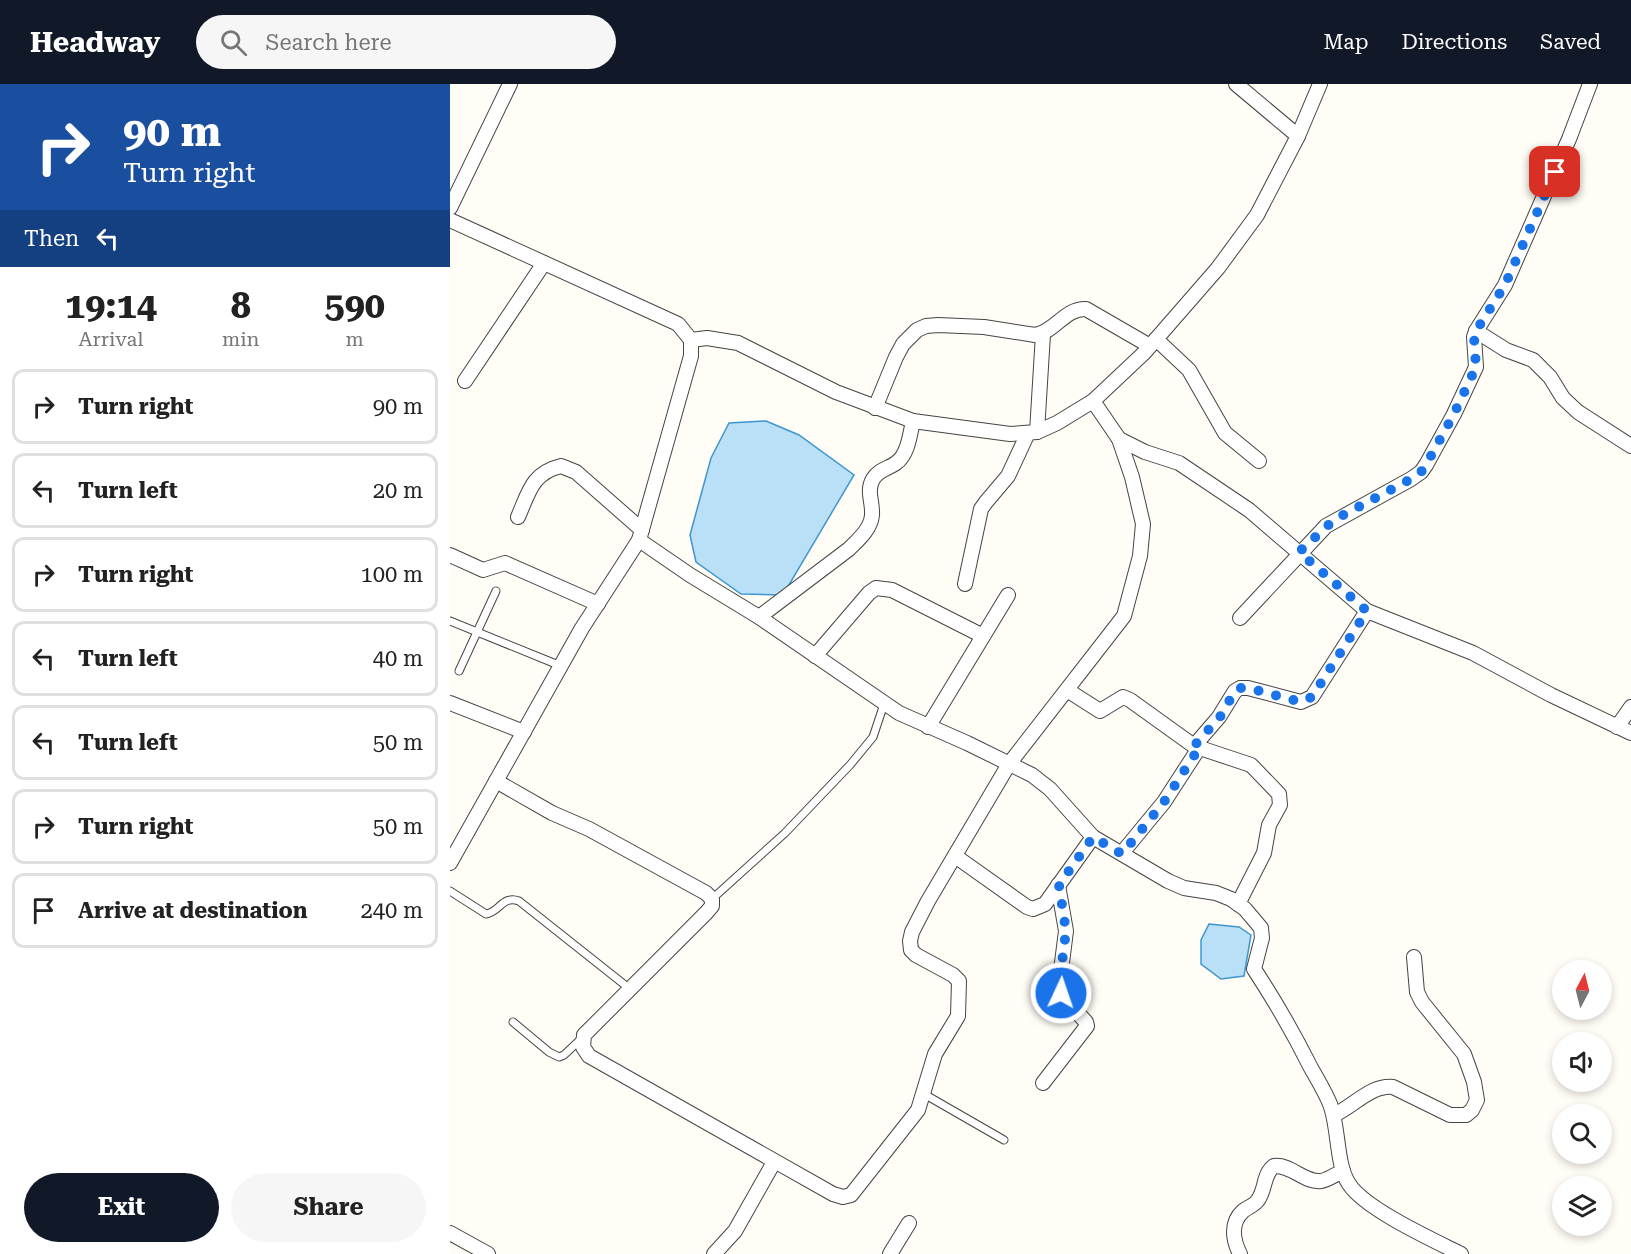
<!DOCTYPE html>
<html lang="en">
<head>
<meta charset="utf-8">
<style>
	:root { --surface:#fff; --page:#f6f6f6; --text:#222; --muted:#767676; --line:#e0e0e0; --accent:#111827 }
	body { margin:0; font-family:"Roboto Serif",serif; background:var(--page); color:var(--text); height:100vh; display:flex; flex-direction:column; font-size:22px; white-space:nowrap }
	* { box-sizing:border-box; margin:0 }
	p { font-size:20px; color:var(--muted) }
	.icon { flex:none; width:33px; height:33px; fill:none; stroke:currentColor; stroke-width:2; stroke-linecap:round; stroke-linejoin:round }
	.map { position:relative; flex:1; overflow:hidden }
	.drawer { display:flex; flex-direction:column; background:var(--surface); width:450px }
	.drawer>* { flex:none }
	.guide { background:#1a4fa0; color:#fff; overflow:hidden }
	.needle { width:39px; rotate:7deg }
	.controls { position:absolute; left:1102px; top:876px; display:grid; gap:12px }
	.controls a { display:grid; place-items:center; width:60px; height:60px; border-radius:50%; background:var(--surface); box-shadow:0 3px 9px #0003; font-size:30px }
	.pin { position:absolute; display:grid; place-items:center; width:51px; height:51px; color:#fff; margin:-26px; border-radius:12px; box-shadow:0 3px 9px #0006 }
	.me { position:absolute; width:66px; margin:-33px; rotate:3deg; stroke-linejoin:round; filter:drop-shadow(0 0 4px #0008) }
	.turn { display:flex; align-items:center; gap:21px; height:126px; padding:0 24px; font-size:27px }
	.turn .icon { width:78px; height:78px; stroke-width:2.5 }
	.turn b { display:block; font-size:42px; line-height:51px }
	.then { display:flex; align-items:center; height:57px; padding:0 24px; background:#0003; gap:12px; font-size:22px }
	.eta { display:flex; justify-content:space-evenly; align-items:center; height:102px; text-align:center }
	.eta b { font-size:36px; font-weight:700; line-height:42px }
	.action { display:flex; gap:12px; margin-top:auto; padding:12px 24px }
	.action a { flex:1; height:69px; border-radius:36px; background:var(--accent); color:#fff; font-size:24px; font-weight:700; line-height:69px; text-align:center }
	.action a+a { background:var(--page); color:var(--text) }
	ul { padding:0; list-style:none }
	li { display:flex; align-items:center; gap:18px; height:75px; margin:0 12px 9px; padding:0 12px; border:3px solid var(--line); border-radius:12px }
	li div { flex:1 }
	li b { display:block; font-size:22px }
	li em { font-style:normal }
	header { display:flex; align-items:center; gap:36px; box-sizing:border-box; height:84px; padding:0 30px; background:var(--accent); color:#fff }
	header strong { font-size:28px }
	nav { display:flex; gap:33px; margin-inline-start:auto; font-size:21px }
	.search { width:420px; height:54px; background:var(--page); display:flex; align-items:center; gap:15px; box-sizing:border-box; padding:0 21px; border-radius:33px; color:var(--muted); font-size:22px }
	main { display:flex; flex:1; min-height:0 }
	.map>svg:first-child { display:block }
</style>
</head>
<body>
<header>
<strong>Headway</strong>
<div class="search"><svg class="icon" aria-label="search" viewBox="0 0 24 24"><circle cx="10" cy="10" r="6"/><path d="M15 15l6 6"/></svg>Search here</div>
<nav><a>Map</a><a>Directions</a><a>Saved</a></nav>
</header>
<main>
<section class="drawer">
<div class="guide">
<div class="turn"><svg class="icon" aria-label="right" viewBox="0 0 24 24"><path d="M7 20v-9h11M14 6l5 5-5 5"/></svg><div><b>90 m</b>Turn right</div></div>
<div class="then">Then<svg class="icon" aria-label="left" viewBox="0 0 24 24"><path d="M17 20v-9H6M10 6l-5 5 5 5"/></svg></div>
</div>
<div class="eta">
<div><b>19:14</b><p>Arrival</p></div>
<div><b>8</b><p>min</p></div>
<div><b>590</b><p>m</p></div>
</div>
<ul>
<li><svg class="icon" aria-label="right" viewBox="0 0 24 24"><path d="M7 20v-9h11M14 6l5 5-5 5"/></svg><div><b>Turn right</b></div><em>90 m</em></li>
<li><svg class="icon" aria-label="left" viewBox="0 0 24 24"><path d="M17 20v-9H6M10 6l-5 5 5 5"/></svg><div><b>Turn left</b></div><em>20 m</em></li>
<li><svg class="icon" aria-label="right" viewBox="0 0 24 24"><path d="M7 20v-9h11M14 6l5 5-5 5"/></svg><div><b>Turn right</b></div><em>100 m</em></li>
<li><svg class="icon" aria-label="left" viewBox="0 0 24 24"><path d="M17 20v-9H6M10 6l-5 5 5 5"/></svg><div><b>Turn left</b></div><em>40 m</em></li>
<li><svg class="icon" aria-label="left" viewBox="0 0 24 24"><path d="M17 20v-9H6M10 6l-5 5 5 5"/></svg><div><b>Turn left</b></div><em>50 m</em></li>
<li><svg class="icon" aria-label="right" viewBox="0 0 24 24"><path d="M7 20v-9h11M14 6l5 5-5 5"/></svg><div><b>Turn right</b></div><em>50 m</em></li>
<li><svg class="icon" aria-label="arrive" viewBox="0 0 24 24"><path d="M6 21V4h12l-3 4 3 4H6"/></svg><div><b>Arrive at destination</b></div><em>240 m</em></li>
</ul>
<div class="action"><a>Exit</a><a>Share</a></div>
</section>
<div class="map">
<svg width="1181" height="1170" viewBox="0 0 1181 1170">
	<rect width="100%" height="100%" fill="#fffdf5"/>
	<g fill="#b9e0f7" stroke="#3f96cf" stroke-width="1.5">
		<path d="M316,337l33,14 55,40 -71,120 -42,-1 -45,-32 -6,-27 21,-77 18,-35z"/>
		<path d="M759,840l30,3 12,8 -7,41 -23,3 -20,-15v-24z"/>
	</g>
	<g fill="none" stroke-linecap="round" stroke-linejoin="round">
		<g stroke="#444" stroke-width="9">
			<g id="lane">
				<path d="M0,537l111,45"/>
				<path d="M9,587l37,-80"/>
				<path d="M0,807l36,23c14,-2 16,-19 33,-13l111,88"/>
				<path d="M262,815l73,-66 65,-68 23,-28 11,-33"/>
				<path d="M63,938l36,30 10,5 5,-2 18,-17"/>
				<path d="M474,1010l80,46"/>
			</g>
		</g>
		<g stroke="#444" stroke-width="16">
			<g id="street">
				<path d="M786,0l62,52"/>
				<path d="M0,124l60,-124"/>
				<path d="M0,136l228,104 13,16v16l-52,184 -57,88 -132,235"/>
				<path d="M1026,247l30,19 27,10 17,17 13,21 15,14 53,34"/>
				<path d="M706,255l33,31 36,63 34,28"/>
				<path d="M241,256l16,-2 31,5 98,49 77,29 97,13 27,-2 20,-9 36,-22 51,-48 74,-85 39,-53 41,-79 22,-52"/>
				<path d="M15,297l79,-118"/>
				<path d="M643,317l26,38 26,13 34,11 70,47 118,101 106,42 78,42 80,38"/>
				<path d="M425,324l21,-51 7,-13 14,-14 9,-4 12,-1 46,2 51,8c20,-3 30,-27 51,-26l64,37"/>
				<path d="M587,348l6,-98"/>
				<path d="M68,433c11,-25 14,-44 43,-51l15,6 66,58"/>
				<path d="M189,456l51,35 69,42 140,96 68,30 65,32 18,14 43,48 75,44 16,7 32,5 15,6 14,10 16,19 1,10 -8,31c21,32 40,65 57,99 7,12 14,24 19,36 9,23 6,61 19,80 16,25 84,56 112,70"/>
				<path d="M0,471l33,15 22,-7 93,41"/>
				<path d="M515,500l16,-75 5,-7 22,-26 20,-43"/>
				<path d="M309,533l90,-68c9,-9 22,-20 23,-34 1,-13 -6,-24 1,-36 6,-10 15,-10 23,-16 12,-8 14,-29 17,-42"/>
				<path d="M790,534l86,-92 85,-47 10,-7 5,-7 28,-51 22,-47 -2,-30 2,-6 29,-46 64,-146 21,-55"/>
				<path d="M365,572l54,-63 7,-5 16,2 91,46"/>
				<path d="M617,606l33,21 23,-14 7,3 64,46 57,19 28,29 1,11 -11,20 -5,28 -26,51"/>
				<path d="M0,619l74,29"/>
				<path d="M478,643l80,-132"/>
				<path d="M1167,643l14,-20"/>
				<path d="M744,662l25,-29 16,-26 5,-3h8l53,14 11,-5 55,-86"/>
				<path d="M46,697l56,32 37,16 117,64 6,6v7l-6,7 -122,122 -1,12 6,9 244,138 10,3 8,-2 67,-85 17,-56 23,-38 1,-35 -6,-6 -37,-20 -5,-5 -1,-9 2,-9 16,-31 81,-137 115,-148 16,-60 3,-32 -11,-47 -13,-38"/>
				<path d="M672,769l42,-51 35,-54"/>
				<path d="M505,772l72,51 6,2 12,-5 48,-67"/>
				<path d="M593,999l44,-57 -1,-4 -22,-24 -5,-12 7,-55 -8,-46"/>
				<path d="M884,1031c20,-9 36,-30 59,-28l57,28h16l6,-5 5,-10 -3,-18 -10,-28 -42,-52 -5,-10 -3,-35"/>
				<path d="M0,1149l38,21"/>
				<path d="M264,1170l21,-23 39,-69"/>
				<path d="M440,1170l19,-31"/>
				<path d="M790,1170c-7,-14 -10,-31 3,-43 5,-4 12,-6 15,-11 8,-11 5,-26 16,-34 17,-2 30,17 47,15 7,-1 15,-7 22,-10"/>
			</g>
		</g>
		<use href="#lane" stroke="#fff" stroke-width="7"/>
		<use href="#street" stroke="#fff" stroke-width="14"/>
	</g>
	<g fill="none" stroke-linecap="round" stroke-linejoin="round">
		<path stroke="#1a73e8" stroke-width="10" stroke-dasharray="0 18" d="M611,909l-2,-7 7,-55 -7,-46 34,-48 29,17 42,-52 35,-54 -5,-2 26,-29 15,-26 5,-3h8l53,14 11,-5 55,-86 -68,-59 35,-32 77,-41 10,-7 5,-7 28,-51 22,-47 -2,-30 2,-6 29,-46 50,-113"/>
	</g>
</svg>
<div class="controls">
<a><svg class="needle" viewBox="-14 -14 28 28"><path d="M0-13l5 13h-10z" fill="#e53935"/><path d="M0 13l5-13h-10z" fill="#767676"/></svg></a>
<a><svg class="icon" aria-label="sound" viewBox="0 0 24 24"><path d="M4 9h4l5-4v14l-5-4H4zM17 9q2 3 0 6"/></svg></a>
<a><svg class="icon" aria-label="search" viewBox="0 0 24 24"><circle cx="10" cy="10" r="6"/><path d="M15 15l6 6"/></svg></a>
<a><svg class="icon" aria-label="layers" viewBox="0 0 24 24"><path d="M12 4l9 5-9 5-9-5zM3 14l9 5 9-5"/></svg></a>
</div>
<div class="pin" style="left:1105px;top:88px;background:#d93025"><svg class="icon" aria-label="arrive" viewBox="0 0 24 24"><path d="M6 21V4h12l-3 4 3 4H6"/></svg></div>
<svg class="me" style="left:611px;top:909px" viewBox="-20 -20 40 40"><circle r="17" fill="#1a73e8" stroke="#fff" stroke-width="3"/><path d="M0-11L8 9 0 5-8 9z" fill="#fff"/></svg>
</div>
</main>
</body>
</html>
